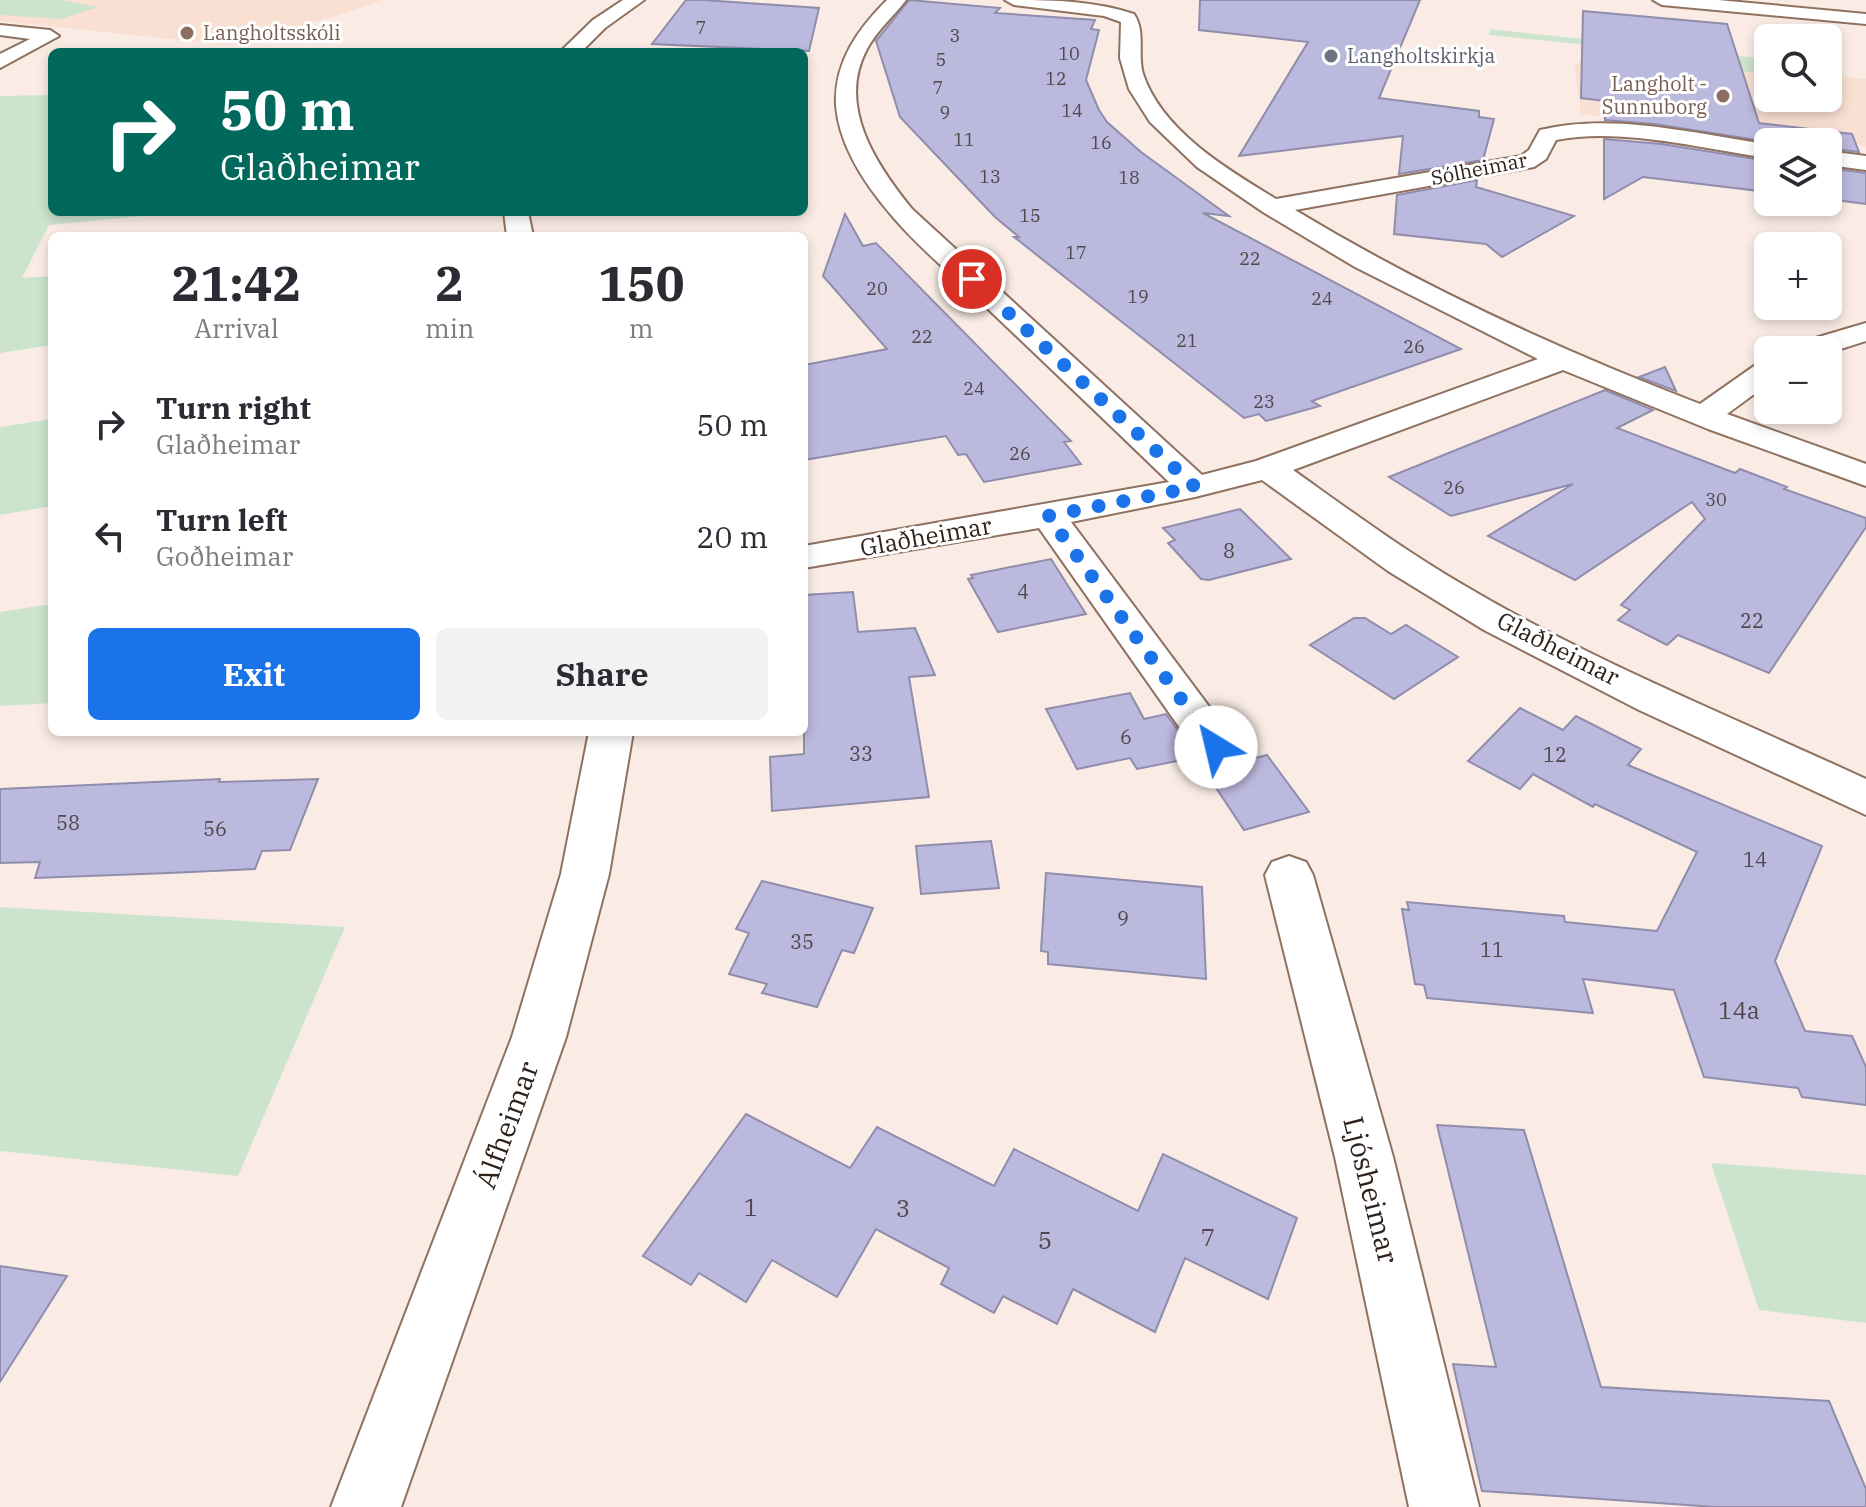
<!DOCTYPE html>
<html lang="en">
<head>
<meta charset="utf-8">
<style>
	:root { --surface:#fff; --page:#f2f2f3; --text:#2b2b33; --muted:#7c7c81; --accent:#1a73e8 }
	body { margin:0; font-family:"IBM Plex Serif",serif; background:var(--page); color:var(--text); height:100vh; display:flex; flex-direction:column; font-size:30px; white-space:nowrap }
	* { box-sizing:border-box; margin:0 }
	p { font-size:26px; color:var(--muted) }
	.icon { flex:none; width:44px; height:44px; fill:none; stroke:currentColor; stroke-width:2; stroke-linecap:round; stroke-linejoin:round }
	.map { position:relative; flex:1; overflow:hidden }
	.side { position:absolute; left:48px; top:232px; width:760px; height:504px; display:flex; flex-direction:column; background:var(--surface); border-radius:12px; box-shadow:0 4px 12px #0003 }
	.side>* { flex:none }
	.top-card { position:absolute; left:48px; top:48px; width:760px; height:168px; border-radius:12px; box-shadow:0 4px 12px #0003; background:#00695c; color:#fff; overflow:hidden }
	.buttons { position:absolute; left:1754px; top:24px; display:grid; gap:16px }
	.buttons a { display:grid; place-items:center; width:88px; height:88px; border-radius:12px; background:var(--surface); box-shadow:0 4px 12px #0003; font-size:40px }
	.pin { position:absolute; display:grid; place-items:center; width:68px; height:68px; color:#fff; margin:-34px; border:4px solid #fff; border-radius:50%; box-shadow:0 2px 8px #0007 }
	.me { position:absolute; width:88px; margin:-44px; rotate:324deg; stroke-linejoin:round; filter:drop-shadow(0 0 6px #0008) }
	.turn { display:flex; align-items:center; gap:28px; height:168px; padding:0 40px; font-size:36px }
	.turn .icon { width:104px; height:104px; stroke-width:2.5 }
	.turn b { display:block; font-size:56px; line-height:68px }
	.eta { display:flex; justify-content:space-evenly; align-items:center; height:136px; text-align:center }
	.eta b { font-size:48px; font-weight:700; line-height:56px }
	.action { display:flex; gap:16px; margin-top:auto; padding:16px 40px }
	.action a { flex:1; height:92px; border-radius:12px; background:var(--accent); color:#fff; font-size:32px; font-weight:700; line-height:92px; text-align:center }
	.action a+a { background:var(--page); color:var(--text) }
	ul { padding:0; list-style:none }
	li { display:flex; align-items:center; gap:24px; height:112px; padding:0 40px }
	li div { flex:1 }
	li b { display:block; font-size:30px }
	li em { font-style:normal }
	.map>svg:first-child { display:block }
</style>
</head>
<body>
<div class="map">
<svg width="1866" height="1507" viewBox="0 0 1866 1507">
	<rect width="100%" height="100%" fill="#faece5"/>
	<g fill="#f9e0d2">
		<path d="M0,0h382l-52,18 -103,27 -227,-24z"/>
		<path d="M1597,55l171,19v24h60v-23l38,4v67l-285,-32 -7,-49z"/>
	</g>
	<g fill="#cce3ce">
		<path d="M61,0l37,7 -37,12 -61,-4v-14l3,-1z"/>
		<path d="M1490,29l278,30v15l-171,-19v-9l-108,-11z"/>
		<path d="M52,95v117h130l-133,13 -27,53 30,-2v69l-52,8v-257z"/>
		<path d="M52,419v87l-52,9v-88z"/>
		<path d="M52,604v99l-52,3v-94z"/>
		<path d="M0,907l345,20 -107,249 -238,-25z"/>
		<path d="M1711,1163l155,12v148l-107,-13z"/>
	</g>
	<g fill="#bcb9de" stroke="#908dac" stroke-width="2">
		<path d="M686,0h18l115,8 -10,43 -157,-7z"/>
		<path d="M909,0l91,8 -5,5 100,7 -4,9 8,1 -13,50 13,30 8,12 34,30 88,64 -26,-3 258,136 -149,52 8,5 -54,15 -7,-7 -15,4 -230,-181h5l-24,-20 -95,-100 -24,-76z"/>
		<path d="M1200,0h220l-41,98 100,13v6l15,2 -11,41 -84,14 4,-38 -164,20 69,-114 -109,-12z"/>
		<path d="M1583,11l144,13 32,99 93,11 7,18 -31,-4v-6h-58l-116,-18 -49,-4v-19l-24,-3z"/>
		<path d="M1604,139l58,5 106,17v31l-125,-15 -39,22z"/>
		<path d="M1828,168l38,5v31l-38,-5z"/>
		<path d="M1477,180l-1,7 98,29 -72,41 -16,-13 -92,-10 3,-39z"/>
		<path d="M845,214l18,32 13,-3 195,198 -7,1 17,22 -97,18 -18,-28 -8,1 -12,-19 -142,24v-95l83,-16 -64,-73z"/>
		<path d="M1665,367l11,24 -37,-14z"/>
		<path d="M1605,390l48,20 -36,18 118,45 5,-4 47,18 -3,2 82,29v9l-97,146 -91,-38 -11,10 -49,-25 12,-10 -9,-5 84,-86 -13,-17 -117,78 -87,-44 85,-52 -122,32 -62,-39z"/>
		<path d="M1240,509l51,50 -82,21 -8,-1 -33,-36 7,-3 -12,-12z"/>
		<path d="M1051,559l35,55 -88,18 -30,-53 5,-1 -2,-3z"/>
		<path d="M853,592l5,40 57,-4 20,47 -26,2 20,120 -157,14 -2,-54 34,-3v-159z"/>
		<path d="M1354,618h11l26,16 15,-9 52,32 -64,42 -84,-54z"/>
		<path d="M1130,693l14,26 22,-5 31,43 -60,12 -7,-11 -53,11 -31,-60z"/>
		<path d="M1520,708l43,22 13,-14 65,33 -13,16 194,81 -47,115 30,70 47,5 14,31v38l-64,-8 -4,-9 -94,-11 -30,-87 -91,-11 10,34 -166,-15 -3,-13 -9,-1 -13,-75 7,1 -2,-8 157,14 1,6 92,9 40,-79 -102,-48 -2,3 -60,-33 -13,15 -52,-28z"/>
		<path d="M1267,755l42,57 -65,18 -39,-59z"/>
		<path d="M220,779l-1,3 99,-3 -28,71 -28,1 -7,18 -86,4 -134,5 5,-16 -40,1v-74z"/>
		<path d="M991,841l8,47 -78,6 -5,-48z"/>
		<path d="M1046,873l156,14 4,92 -158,-15v-12l-7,-1z"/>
		<path d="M762,881l111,27 -19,45 -12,-3 -25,57 -55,-14 5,-9 -38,-10 20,-41 -13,-4z"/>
		<path d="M746,1114l104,54 27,-41 117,59 20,-37 124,62 25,-57 134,64 -29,81 -83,-41 -30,74 -82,-43 -16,35 -54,-28 -9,17 -53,-29 8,-16 -73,-39 -39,68 -65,-37 -26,42 -47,-29 -8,12 -48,-29z"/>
		<path d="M1437,1125l87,5 77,257 228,14 37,88v18h-150l-234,-16 -29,-127 43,3z"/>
		<path d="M0,1266l67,10 -67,106z"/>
	</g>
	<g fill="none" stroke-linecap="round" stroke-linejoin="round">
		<g stroke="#8f7160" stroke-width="4">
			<g id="minor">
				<path d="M887,0h19c-13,17 -29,30 -39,49 -31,57 10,117 45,160l290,266 54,-14 282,-102 -183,-92 -92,-55 -66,-45 -47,-45 -21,-33 -9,-31 1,-36 -17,-6 -90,-11 -9,-5c44,0 87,0 129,14 12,18 3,40 9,60 19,57 85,96 133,125l245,-43 8,-6 11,-20c73,-18 155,4 228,14v14c-65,-9 -147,-31 -212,-18l-10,19 -12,8 -239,43c129,78 265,140 405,194l57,-40 11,-3v23l-41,30 139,50v22l-158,-57 -145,-59 -270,100c55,39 109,79 167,113 129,77 270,133 406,196v36l-227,-105 -155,-80 -96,-59 -126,-91 -67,17 -124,25 160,214 7,11 -7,11 -15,4 -15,-4 -162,-230 -235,40v-22l365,-64c-61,-59 -123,-118 -184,-176 -30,-29 -65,-57 -92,-89 -26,-30 -54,-70 -57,-112 -2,-43 22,-76 51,-105z"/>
				<path d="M0,25l50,5 9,6 -59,32v-14l30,-15 -30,-4z"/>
				<path d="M1828,151l38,5v14l-38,-5z"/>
				<path d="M1866,323v18l-38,12v-3h-38l5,-6z"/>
				<path d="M1289,856l17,6 7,13 80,282 86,350h-70l-74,-350 -70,-282 7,-13z"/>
			</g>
		</g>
		<g stroke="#8f7160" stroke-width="4">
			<g id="tertiary">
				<path d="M623,0h21l-39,28 -24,24h-21l33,-32z"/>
				<path d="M1653,0h65l148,14v10l-204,-19z"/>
				<path d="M504,212h24l5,24h-26z"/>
				<path d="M589,732h44l-24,142 -43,163 -165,470h-70l181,-470 49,-163z"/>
			</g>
		</g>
		<use href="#minor" fill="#fff" fill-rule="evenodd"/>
		<use href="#tertiary" fill="#fff" fill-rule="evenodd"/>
	</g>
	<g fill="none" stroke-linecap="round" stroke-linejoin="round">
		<path stroke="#1a73e8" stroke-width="14" stroke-dasharray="0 25.2" d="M972,279l223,208 -147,29 168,231"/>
	</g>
	<g fill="#8d6e63" stroke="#fff" stroke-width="3">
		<circle cx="187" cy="33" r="8"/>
		<circle cx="1723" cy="96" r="8"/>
	</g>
	<circle fill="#6b7280" stroke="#fff" stroke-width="3" cx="1331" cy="56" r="8"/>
	<g text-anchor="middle" stroke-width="6" stroke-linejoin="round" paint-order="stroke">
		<g font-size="18" fill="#52484c">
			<text x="701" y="34">7</text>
			<text x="955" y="42">3</text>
			<text x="1069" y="60">10</text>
			<text x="941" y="66">5</text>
			<text x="1056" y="85">12</text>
			<text x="938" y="94">7</text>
			<text x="1072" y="117">14</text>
			<text x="945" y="119">9</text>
			<text x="964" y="146">11</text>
			<text x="1101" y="149">16</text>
			<text x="990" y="183">13</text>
			<text x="1129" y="184">18</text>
			<text x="1030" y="222">15</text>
			<text x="1076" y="259">17</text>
			<text x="1250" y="265">22</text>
			<text x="877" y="295">20</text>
			<text x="1138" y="303">19</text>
			<text x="1322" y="305">24</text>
			<text x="922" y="343">22</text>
			<text x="1187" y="347">21</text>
			<text x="1414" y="353">26</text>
			<text x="974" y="395">24</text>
			<text x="1264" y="408">23</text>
			<text x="1020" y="460">26</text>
			<text x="1454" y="494">26</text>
			<text x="1716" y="506">30</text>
		</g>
		<g font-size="20" fill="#785e54" stroke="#fff" text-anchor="start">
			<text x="203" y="40">Langholtsskóli</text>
			<text x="1707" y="91" text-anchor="end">Langholt -<tspan x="1707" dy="23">Sunnuborg</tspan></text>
		</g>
		<g font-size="20" fill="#5b616d" stroke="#fff" text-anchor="start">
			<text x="1347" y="63">Langholtskirkja</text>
		</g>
		<g font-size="20" fill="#2e221b" stroke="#fff">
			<text transform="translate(1479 169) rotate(-11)" y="7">Sólheimar</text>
		</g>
		<g font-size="20" fill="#52484c">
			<text x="1229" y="558">8</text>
			<text x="1023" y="599">4</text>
			<text x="1752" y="628">22</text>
			<text x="1126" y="744">6</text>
			<text x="861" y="761">33</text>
			<text x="1555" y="762">12</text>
			<text x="68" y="830">58</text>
			<text x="215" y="836">56</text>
			<text x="1755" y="867">14</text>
			<text x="1123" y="926">9</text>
			<text x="802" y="949">35</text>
			<text x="1492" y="957">11</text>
		</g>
		<g font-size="24" fill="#2e221b" stroke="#fff">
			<text transform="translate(926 537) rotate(-10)" y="8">Glaðheimar</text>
			<text transform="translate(1558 649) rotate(27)" y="8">Glaðheimar</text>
		</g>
		<g font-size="24" fill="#52484c">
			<text x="1739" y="1019">14a</text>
			<text x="751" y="1216">1</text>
			<text x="903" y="1217">3</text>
			<text x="1208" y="1246">7</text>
			<text x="1045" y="1249">5</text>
		</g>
		<g font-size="28" fill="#2e221b" stroke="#fff">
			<text transform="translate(507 1125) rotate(-70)" y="10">Álfheimar</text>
			<text transform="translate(1371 1190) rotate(76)" y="10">Ljósheimar</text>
		</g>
	</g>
</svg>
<div class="buttons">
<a><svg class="icon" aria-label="search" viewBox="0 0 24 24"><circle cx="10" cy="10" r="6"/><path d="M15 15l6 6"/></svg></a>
<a><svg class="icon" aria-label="layers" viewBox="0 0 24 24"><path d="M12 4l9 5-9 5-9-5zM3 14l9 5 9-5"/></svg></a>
<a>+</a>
<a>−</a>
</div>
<div class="pin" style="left:972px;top:279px;background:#d93025"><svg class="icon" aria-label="arrive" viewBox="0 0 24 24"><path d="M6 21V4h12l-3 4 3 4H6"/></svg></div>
<svg class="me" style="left:1216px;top:747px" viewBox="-20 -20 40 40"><circle r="19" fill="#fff"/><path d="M0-13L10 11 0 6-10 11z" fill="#1a73e8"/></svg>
<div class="top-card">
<div class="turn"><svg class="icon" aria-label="right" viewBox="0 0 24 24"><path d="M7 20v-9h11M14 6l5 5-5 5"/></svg><div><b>50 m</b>Glaðheimar</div></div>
</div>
<section class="side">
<div class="eta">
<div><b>21:42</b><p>Arrival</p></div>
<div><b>2</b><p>min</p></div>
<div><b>150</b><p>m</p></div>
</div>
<ul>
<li><svg class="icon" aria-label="right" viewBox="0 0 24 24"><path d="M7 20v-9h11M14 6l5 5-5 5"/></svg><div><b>Turn right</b><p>Glaðheimar</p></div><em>50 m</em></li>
<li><svg class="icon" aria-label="left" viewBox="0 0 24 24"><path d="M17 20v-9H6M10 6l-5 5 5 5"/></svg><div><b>Turn left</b><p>Goðheimar</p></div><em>20 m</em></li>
</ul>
<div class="action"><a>Exit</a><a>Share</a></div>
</section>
</div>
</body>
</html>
